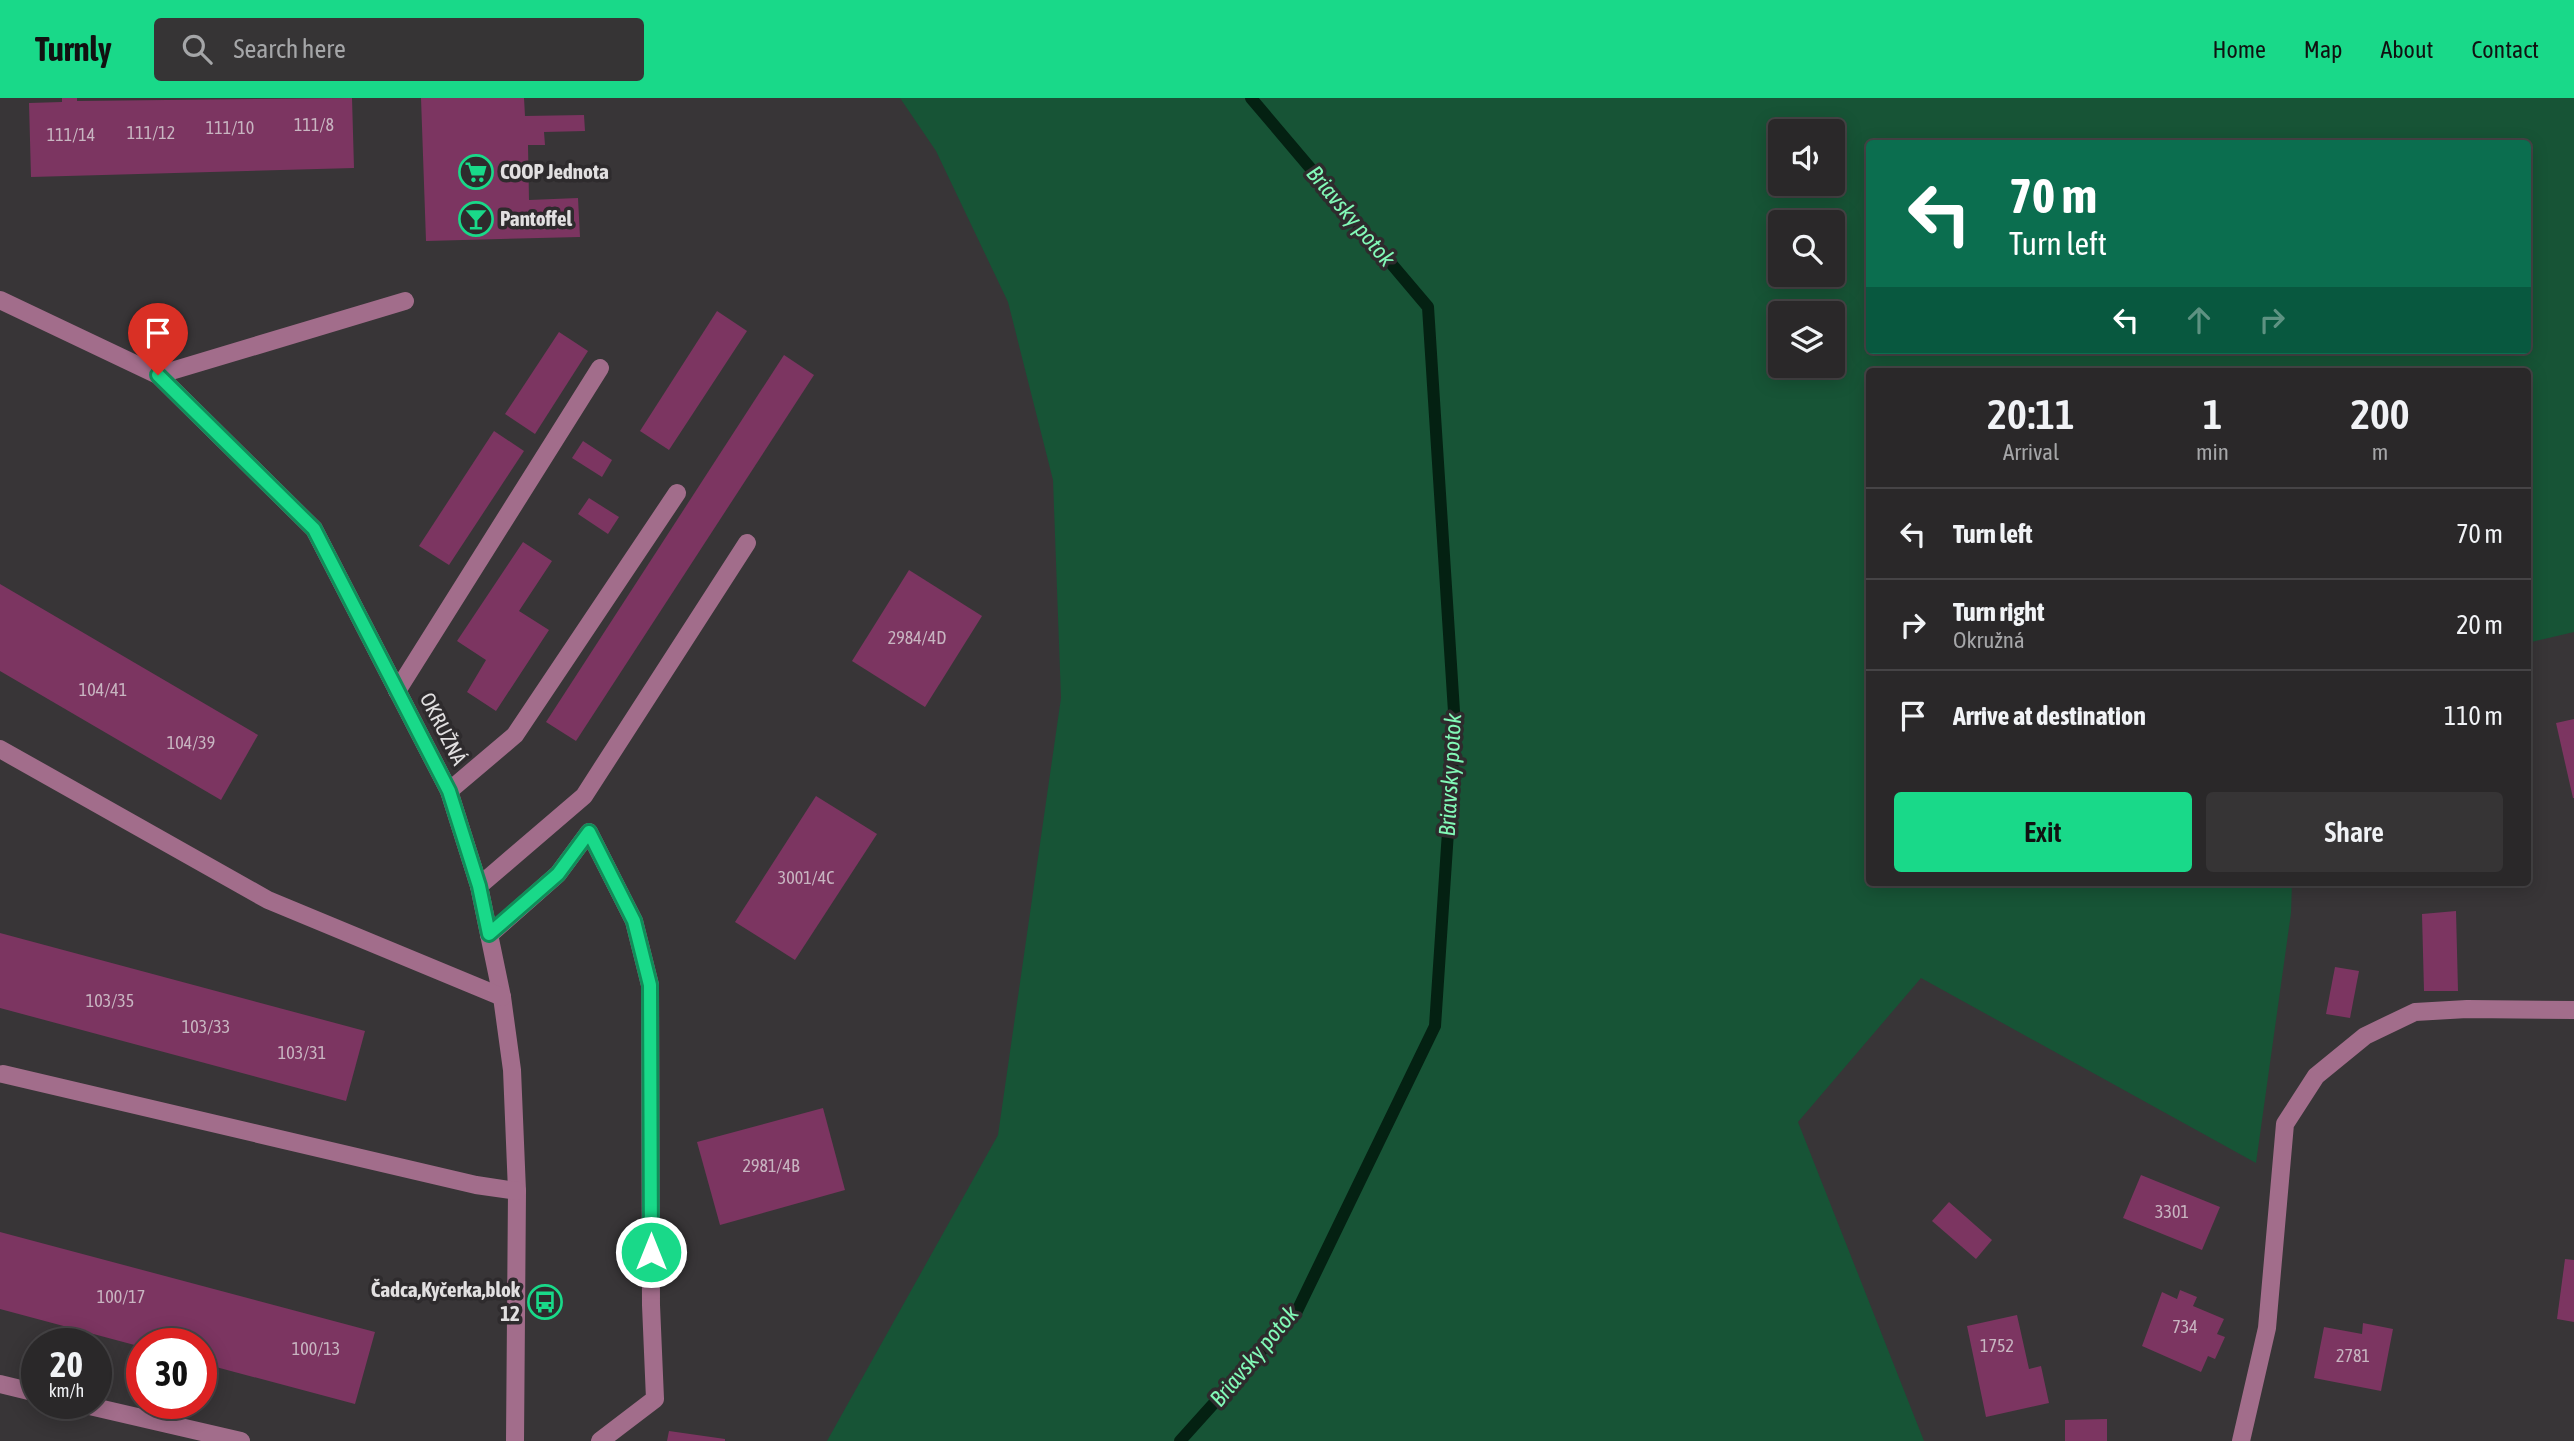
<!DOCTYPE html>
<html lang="en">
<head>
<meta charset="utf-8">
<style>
	:root { --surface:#2a2829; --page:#363435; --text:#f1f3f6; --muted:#a5a6a8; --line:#464446; --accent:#19d989 }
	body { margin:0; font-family:"Asap Condensed",sans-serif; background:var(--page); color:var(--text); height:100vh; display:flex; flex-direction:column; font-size:26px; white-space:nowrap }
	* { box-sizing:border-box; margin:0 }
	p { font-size:23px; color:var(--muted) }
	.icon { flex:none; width:38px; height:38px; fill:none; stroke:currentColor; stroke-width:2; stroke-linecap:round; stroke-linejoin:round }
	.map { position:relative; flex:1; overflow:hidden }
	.details { position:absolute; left:1866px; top:270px; width:665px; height:518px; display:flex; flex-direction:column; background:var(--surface); border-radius:7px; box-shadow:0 4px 18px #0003,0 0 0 2px var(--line) }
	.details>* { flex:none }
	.hud { position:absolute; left:1866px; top:42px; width:665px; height:214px; border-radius:7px; box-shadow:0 4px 18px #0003,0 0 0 2px var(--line); background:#0b6e4f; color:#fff; overflow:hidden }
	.tools { position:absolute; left:1768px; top:21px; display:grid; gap:14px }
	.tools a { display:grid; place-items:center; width:77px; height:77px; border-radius:7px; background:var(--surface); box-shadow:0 4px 18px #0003,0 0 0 2px var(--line); font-size:35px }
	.speed { position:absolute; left:21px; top:1230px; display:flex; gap:14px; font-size:35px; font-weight:700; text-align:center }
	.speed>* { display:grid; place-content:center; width:91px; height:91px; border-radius:50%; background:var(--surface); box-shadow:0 4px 18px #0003,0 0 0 2px var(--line); line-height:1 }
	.speed small { font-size:18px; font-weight:400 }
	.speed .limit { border:10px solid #d22; background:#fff; color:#111 }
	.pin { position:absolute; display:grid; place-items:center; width:60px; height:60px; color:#fff; margin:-72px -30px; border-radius:50% 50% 50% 0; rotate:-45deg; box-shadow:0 0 7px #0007 }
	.pin .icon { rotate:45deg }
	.me { position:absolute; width:77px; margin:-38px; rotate:0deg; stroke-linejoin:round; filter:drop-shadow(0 0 5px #0008) }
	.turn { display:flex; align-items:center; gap:24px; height:147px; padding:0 28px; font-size:32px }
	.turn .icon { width:91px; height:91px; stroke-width:2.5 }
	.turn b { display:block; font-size:49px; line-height:60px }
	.lanes { display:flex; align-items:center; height:66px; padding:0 28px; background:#0003; justify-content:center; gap:35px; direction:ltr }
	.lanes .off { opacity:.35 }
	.eta { display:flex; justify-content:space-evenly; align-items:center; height:119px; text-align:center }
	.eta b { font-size:42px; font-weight:600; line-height:49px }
	.action { display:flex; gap:14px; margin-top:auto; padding:14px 28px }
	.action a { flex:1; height:80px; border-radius:7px; background:var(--accent); color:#111; font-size:28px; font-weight:600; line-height:80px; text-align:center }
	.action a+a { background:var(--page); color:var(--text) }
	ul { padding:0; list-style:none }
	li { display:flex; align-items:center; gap:21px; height:91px; padding:0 28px; border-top:2px solid var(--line) }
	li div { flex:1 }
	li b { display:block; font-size:26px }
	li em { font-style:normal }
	header { display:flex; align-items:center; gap:42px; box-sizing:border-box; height:98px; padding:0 35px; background:var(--accent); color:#111 }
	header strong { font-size:33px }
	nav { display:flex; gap:38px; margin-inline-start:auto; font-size:24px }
	.search { width:490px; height:63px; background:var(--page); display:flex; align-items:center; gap:18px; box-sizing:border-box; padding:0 24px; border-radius:7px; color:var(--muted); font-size:26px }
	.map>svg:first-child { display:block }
</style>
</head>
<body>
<header>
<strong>Turnly</strong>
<div class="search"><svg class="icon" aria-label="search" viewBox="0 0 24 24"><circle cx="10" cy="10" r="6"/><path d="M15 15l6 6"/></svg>Search here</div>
<nav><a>Home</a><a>Map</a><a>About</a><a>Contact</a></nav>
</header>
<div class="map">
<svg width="2574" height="1343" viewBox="0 0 2574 1343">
	<rect width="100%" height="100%" fill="#383537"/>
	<path fill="#175436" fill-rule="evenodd" d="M900,0h1674v534l-47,11v-272h-658v511h423l-1,31 -35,250 -335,-185 -123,144 126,319h-1097l171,-306 63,-437 -8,-218 -45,-178 -72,-151zM1780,33h52v53h-52zM1869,46h658v206h-658zM1780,124h52v53h-52zM1780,215h52v53h-52z"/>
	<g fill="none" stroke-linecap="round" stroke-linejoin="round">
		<path stroke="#042112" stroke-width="12" d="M1180,1343l117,-130 138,-285 20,-299 -27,-420 -177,-209"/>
	</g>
	<g fill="#7c3561">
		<path d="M62,0h15v3l275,-3 2,70 -323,9 -2,-74 33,-1z"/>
		<path d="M421,0h103l1,18 59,-1 1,16 -41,1 1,13h-17l1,55 49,-2 2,39 -154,4z"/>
		<path d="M717,213l30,20 -78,119 -29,-19z"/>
		<path d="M559,234l29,19 -53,83 -30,-20z"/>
		<path d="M784,257l30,20 -238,366 -30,-19z"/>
		<path d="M494,333l30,20 -75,114 -30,-19z"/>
		<path d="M583,343l29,19 -10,17 -30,-19z"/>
		<path d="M589,400l30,19 -11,17 -30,-20z"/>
		<path d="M523,444l29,19 -33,50 30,19 -53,81 -29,-19 19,-32 -29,-19z"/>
		<path d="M909,472l73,46 -57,91 -73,-46z"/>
		<path d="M0,486l258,151 -37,65 -221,-129z"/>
		<path d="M2574,621v79h-1l-17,-75z"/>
		<path d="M816,698l61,38 -82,126 -60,-38z"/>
		<path d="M2456,813l2,80h-34l-2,-77z"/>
		<path d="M0,835l365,98 -19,70 -346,-93z"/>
		<path d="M2335,869l24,4 -9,47 -24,-4z"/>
		<path d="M823,1010l22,82 -125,35 -23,-83z"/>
		<path d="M2141,1077l79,32 -18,43 -79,-32z"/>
		<path d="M1949,1104l43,38 -16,19 -44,-38z"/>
		<path d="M0,1134l375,100 -20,72 -154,-41v-19h-59v3l-142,-38z"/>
		<path d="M2565,1161l9,1v62l-17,-3z"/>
		<path d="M2180,1192l17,7 -4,9 31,13 -7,15 8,3 -10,22 -7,-3 -7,16 -59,-26 20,-54 15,7z"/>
		<path d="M2017,1217l12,54 12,-3 8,37 -63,14 -19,-91z"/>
		<path d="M2363,1225l30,6 -12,62 -67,-13 10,-51 38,7z"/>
		<path d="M2107,1321v22h-42v-21z"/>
		<path d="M669,1333l56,8v2h-58z"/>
	</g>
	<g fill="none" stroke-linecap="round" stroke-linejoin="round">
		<g stroke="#a26d8b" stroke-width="18">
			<path d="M0,202l158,75 156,154 135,262 30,95 23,111 10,73 5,121 -2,250"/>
			<path d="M158,277l247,-74"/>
			<path d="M397,593l203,-323"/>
			<path d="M0,651l268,151 234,97"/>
			<path d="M449,693l66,-56 162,-242"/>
			<path d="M479,788l105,-90 163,-253"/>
			<path d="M489,837l69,-61 31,-42 45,89 16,64 1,320 4,94 -55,42"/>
			<path d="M3,976l473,111 41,6"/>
			<path d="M0,1286l37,9"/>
			<path d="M81,1306l160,37"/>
			<path d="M2241,1343l26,-113 18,-204 31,-48 49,-40 50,-24 52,-3 107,1"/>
		</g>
	</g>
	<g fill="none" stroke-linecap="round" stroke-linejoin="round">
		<g stroke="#108d59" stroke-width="18">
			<path id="route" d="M158,277l156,154 135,262 30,95 10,48 69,-60 31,-42 45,89 16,64 1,267"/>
		</g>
		<use href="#route" stroke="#19d989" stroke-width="12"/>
	</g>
	<defs>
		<g id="supermarket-ring" transform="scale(1.75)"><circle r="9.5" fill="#2e2b2d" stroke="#19d989" stroke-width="1.5"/><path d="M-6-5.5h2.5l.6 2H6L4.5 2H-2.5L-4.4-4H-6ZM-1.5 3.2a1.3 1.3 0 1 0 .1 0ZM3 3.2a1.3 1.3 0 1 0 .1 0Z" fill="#19d989"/></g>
		<g id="bar-ring" transform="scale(1.75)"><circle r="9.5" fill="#2e2b2d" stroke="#19d989" stroke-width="1.5"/><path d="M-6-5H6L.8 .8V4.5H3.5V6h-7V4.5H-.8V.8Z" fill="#19d989"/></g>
		<g id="bus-ring" transform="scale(1.75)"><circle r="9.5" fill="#2e2b2d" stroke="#19d989" stroke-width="1.5"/><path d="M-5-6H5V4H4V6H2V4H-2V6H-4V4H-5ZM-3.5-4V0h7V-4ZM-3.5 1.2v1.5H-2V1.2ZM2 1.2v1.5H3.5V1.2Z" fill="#19d989"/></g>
	</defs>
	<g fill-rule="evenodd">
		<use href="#supermarket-ring" x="476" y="74"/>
		<use href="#bar-ring" x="476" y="121"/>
		<use href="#bus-ring" x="545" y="1204"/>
	</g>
	<g text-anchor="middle" stroke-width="7" stroke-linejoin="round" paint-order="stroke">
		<g font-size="18" fill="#c8b5c1">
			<text x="314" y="33">111/8</text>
			<text x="230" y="36">111/10</text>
			<text x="151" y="41">111/12</text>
			<text x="71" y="43">111/14</text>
			<text x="917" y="546">2984/4D</text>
			<text x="103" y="598">104/41</text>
			<text x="191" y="651">104/39</text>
			<text x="806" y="786">3001/4C</text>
			<text x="110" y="909">103/35</text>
			<text x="206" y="935">103/33</text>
			<text x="302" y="961">103/31</text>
			<text x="771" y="1074">2981/4B</text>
			<text x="2172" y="1120">3301</text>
			<text x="121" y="1205">100/17</text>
			<text x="2185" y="1235">734</text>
			<text x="1997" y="1254">1752</text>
			<text x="316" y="1257">100/13</text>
			<text x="2353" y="1264">2781</text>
		</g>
		<g font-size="21" font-weight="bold" fill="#e2e0e1" stroke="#2e2b2d" text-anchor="start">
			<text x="500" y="81">COOP Jednota</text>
			<text x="500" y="128">Pantoffel</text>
			<text x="520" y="1199" text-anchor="end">Čadca,Kyčerka,blok<tspan x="520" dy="24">12</tspan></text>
		</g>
		<g font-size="21" fill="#e2e0e1" stroke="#2e2b2d">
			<text transform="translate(443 631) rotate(63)" y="7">OKRUŽNÁ</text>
		</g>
		<g font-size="23" font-style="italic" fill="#82f9b7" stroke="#2e2b2d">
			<text transform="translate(1351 118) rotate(50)" y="8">Briavsky potok</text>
			<text transform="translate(1450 677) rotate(-87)" y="8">Briavsky potok</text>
			<text transform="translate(1254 1258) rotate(-50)" y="8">Briavsky potok</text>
		</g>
	</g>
</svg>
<div class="tools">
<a><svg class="icon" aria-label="sound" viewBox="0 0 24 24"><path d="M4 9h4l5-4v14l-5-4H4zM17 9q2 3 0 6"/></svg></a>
<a><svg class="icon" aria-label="search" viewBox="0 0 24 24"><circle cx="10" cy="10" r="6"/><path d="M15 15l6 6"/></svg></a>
<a><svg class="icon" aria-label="layers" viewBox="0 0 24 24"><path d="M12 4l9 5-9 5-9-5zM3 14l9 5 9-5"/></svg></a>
</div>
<div class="speed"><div>20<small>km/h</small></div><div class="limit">30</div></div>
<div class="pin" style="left:158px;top:277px;background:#d93025"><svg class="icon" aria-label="arrive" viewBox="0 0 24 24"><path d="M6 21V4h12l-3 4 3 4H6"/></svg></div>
<svg class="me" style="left:651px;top:1154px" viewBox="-20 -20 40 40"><circle r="17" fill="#19d989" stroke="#fff" stroke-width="3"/><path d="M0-11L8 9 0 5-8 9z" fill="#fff"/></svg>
<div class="hud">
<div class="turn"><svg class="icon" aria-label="left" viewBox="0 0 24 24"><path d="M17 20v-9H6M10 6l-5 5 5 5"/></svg><div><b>70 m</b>Turn left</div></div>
<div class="lanes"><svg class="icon" aria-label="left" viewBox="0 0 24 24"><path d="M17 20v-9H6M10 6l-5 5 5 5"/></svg><svg class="icon off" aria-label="ahead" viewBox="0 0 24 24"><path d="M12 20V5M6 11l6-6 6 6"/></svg><svg class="icon off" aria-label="right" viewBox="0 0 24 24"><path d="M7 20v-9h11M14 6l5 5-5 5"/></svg></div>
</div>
<section class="details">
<div class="eta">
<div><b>20:11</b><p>Arrival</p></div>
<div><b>1</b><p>min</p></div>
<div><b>200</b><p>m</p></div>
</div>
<ul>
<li><svg class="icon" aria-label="left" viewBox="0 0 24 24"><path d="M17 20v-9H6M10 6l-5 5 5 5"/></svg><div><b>Turn left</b></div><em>70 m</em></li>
<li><svg class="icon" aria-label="right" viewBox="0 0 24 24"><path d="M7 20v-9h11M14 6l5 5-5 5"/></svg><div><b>Turn right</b><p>Okružná</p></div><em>20 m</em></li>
<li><svg class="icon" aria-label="arrive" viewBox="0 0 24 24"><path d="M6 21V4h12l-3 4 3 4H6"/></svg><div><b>Arrive at destination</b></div><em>110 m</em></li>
</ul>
<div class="action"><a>Exit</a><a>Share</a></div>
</section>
</div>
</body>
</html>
